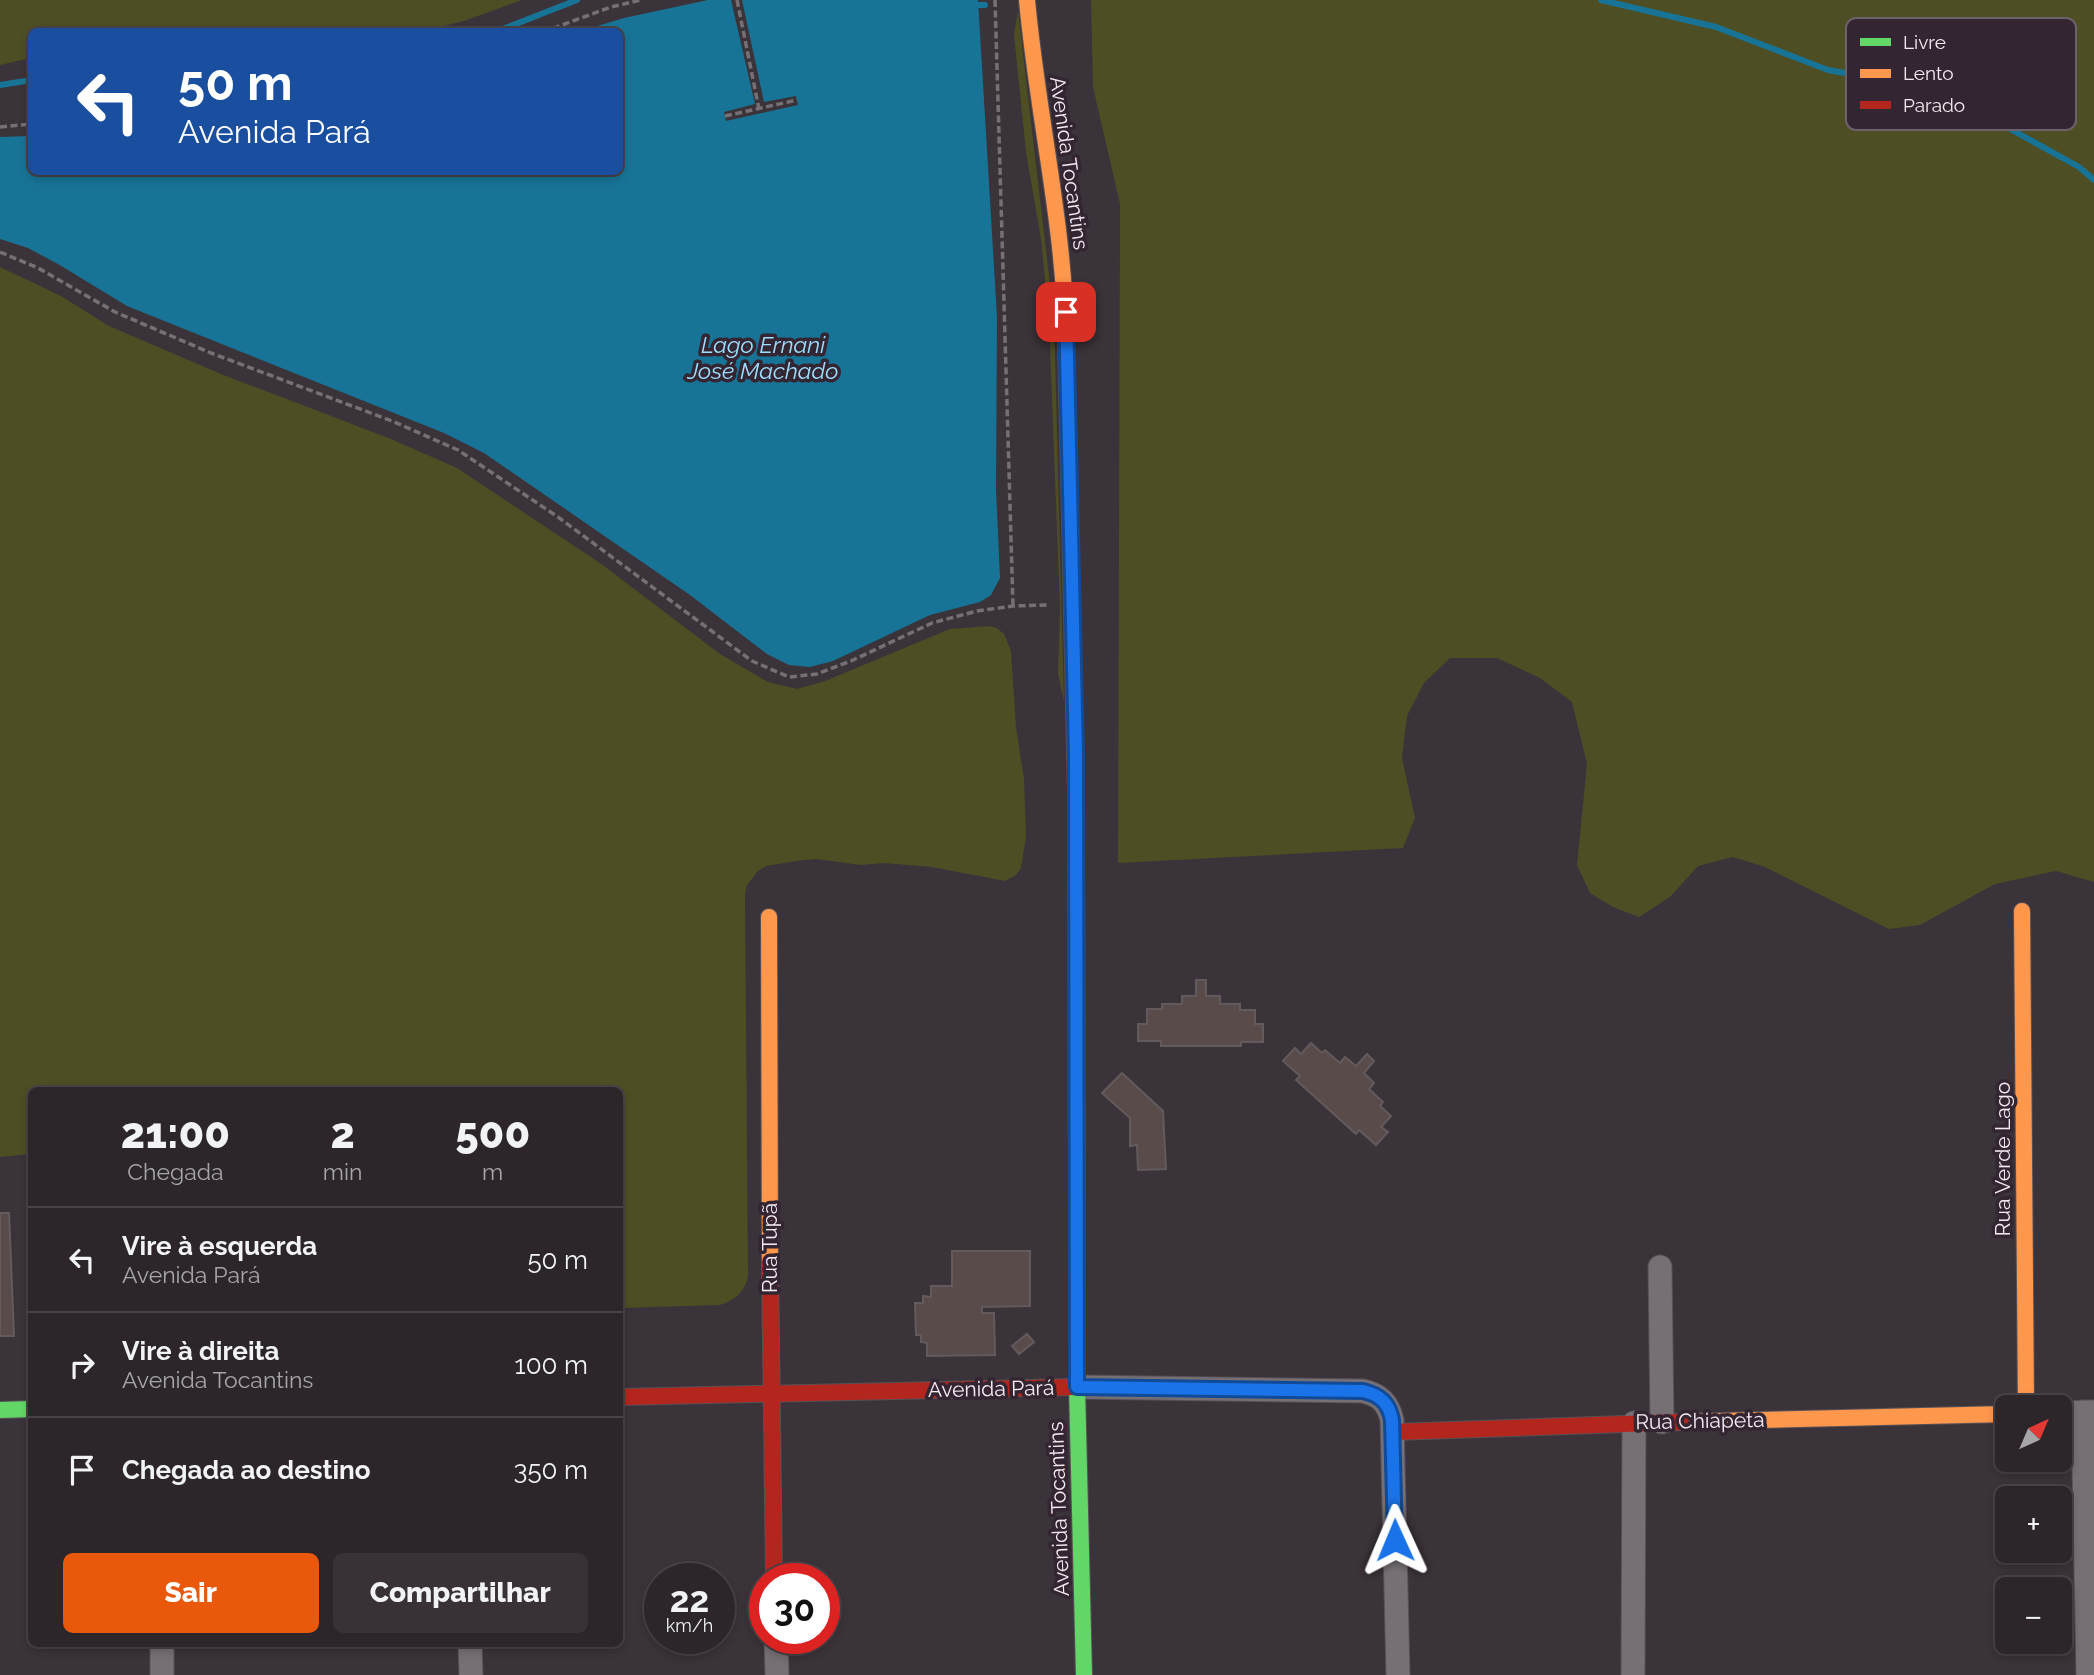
<!DOCTYPE html>
<html lang="pt">
<head>
<meta charset="utf-8">
<style>
	:root { --surface:#2c262b; --page:#383237; --text:#f1f3f6; --muted:#a6a5a9; --line:#484347; --accent:#ea580c }
	body { margin:0; font-family:Raleway,sans-serif; background:var(--page); color:var(--text); height:100vh; display:flex; flex-direction:column; font-size:26px; white-space:nowrap }
	* { box-sizing:border-box; margin:0 }
	p { font-size:23px; color:var(--muted) }
	.icon { flex:none; width:38px; height:38px; fill:none; stroke:currentColor; stroke-width:2; stroke-linecap:round; stroke-linejoin:round }
	.map { position:relative; flex:1; overflow:hidden }
	.panel { position:absolute; left:28px; top:1087px; width:595px; height:560px; display:flex; flex-direction:column; background:var(--surface); border-radius:10px; box-shadow:0 4px 10px #0003,0 0 0 2px var(--line) }
	.panel>* { flex:none }
	.hud { position:absolute; left:28px; top:28px; width:595px; height:147px; border-radius:10px; box-shadow:0 4px 10px #0003,0 0 0 2px var(--line); background:#1a4fa0; color:#fff; overflow:hidden }
	.needle { width:46px; rotate:44deg }
	.fabs { position:absolute; left:1995px; top:1395px; display:grid; gap:14px }
	.fabs a { display:grid; place-items:center; width:77px; height:77px; border-radius:10px; background:var(--surface); box-shadow:0 4px 10px #0003,0 0 0 2px var(--line); font-size:35px }
	.speed { position:absolute; left:644px; top:1563px; display:flex; gap:14px; font-size:35px; font-weight:700; text-align:center }
	.speed>* { display:grid; place-content:center; width:91px; height:91px; border-radius:50%; background:var(--surface); box-shadow:0 4px 10px #0003,0 0 0 2px var(--line); line-height:1 }
	.speed small { font-size:18px; font-weight:400 }
	.speed .limit { border:10px solid #d22; background:#fff; color:#111 }
	.pin { position:absolute; display:grid; place-items:center; width:60px; height:60px; color:#fff; margin:-30px; border-radius:14px; box-shadow:0 4px 10px #0006 }
	.me { position:absolute; width:77px; margin:-38px; rotate:359deg; stroke-linejoin:round; filter:drop-shadow(0 0 5px #0008) }
	.turn { display:flex; align-items:center; gap:24px; height:147px; padding:0 35px; font-size:32px }
	.turn .icon { width:91px; height:91px; stroke-width:2.5 }
	.turn b { display:block; font-size:49px; line-height:60px }
	.eta { display:flex; justify-content:space-evenly; align-items:center; height:119px; text-align:center }
	.eta b { font-size:42px; font-weight:800; line-height:49px }
	.button { display:flex; gap:14px; margin-top:auto; padding:14px 35px }
	.button a { flex:1; height:80px; border-radius:10px; background:var(--accent); color:#fff; font-size:28px; font-weight:800; line-height:80px; text-align:center }
	.button a+a { background:var(--page); color:var(--text) }
	ul { padding:0; list-style:none }
	li { display:flex; align-items:center; gap:21px; height:105px; padding:0 35px; border-top:2px solid var(--line) }
	li div { flex:1 }
	li b { display:block; font-size:26px }
	li em { font-style:normal }
	.map>svg:first-child { display:block }
</style>
</head>
<body>
<div class="map">
<svg width="2094" height="1675" viewBox="0 0 2094 1675">
	<rect width="100%" height="100%" fill="#3a3339"/>
	<g fill="#4d4e24">
		<path d="M0,0h522l-58,21 -41,10 -391,1 -1,26 -31,7z"/>
		<path d="M1091,0h1003v882l-38,-11 -61,13 -75,41 -31,4 -124,-62 -32,-10 -35,9 -28,31 -31,20 -26,-10 -23,-14 -13,-28 10,-101 -15,-62 -32,-24 -43,-20h-47l-26,25 -17,33 -5,42 13,60 -12,30 -285,15 2,-659 -27,-117z"/>
		<path d="M1018,11l36,308 10,383 -6,-29 2,-64 -11,-289 -8,-81 -15,-87 -12,-117z"/>
		<path d="M0,267l61,29 48,30 112,48 170,65 66,29 143,95 120,91 48,28 29,7 28,-8 125,-52 38,-3 9,2 7,6 7,17 5,76 8,52 2,58 -5,31 -5,7 -11,6 -73,-14 -48,-4 -23,2 -45,-6 -20,2 -30,5 -8,5 -11,14 -2,9 3,382c-3,16 -13,24 -28,29l-100,3v-218h-588l-1,64 -31,3z"/>
	</g>
	<path fill="#187496" d="M708,0h270l19,317 -1,173 4,88 -9,17 -11,7 -50,13 -97,46 -23,6 -21,-2 -22,-11 -77,-59 -206,-142 -40,-20 -317,-127 -69,-42 -30,-16 -28,-9v-102l31,-1 1,36h588v-140l-39,-1 43,-13z"/>
	<path fill="#3a3339" d="M731,0h11l22,102 32,-6 2,9 -72,16 -2,-9 31,-8z"/>
	<g fill="none" stroke-linecap="round" stroke-linejoin="round">
		<g stroke="#187496" stroke-width="6">
			<path d="M1601,0l115,27 112,43 112,20 139,77 15,13"/>
			<path d="M978,5h7"/>
			<path d="M495,32l82,-32"/>
			<path d="M0,85l32,-5"/>
		</g>
	</g>
	<g fill="#5a4b4b" stroke="#625a5c" stroke-width="2">
		<path d="M1196,980h10v16h14v8h20v6h15v14h8v18h-22v4h-80v-5h-23v-17h9v-15h15v-5h20v-8h14z"/>
		<path d="M1311,1043l11,10 3,-3 15,13 5,-6 11,9 11,-12 7,7 -10,12 10,10 -5,6 14,13 -3,4 11,10 -10,11 7,5 -12,13 -17,-15 -3,4 -60,-54 4,-4 -17,-15 12,-13 6,6z"/>
		<path d="M1122,1073l41,38 3,58 -28,1 -1,-25 -7,1v-28l-28,-25z"/>
		<path d="M0,1213h9l5,123h-14z"/>
		<path d="M952,1251h78v55l-48,1v6h12l1,42 -68,1v-13l-6,-1v-7h-5l-1,-32h8v-7l8,1v-11h21z"/>
		<path d="M1027,1334l7,8 -15,12 -7,-8z"/>
	</g>
	<g fill="none" stroke-linecap="round" stroke-linejoin="round">
		<g stroke="#585157" stroke-width="25">
			<g id="street">
				<path d="M1660,1267l2,155"/>
				<path d="M1077,1387l286,4c17,4 25,12 29,29l6,255"/>
				<path d="M2083,1412l5,263"/>
				<path d="M2060,1413l34,-1"/>
				<path d="M776,1638l1,37"/>
				<path d="M162,1643v32"/>
				<path d="M470,1643l1,32"/>
				<path d="M1633,1675l1,-252"/>
			</g>
		</g>
		<g stroke="#585157" stroke-width="18">
			<g id="fast">
				<path d="M1077,1169v218l7,288"/>
				<path d="M0,1410l32,-1"/>
			</g>
		</g>
		<g stroke="#585157" stroke-width="18">
			<g id="slow">
				<path d="M1027,0c10,112 37,223 39,336"/>
				<path d="M1076,796l1,373"/>
				<path d="M2022,911l4,496"/>
				<path d="M769,917l1,345"/>
				<path d="M1681,1422l326,-8"/>
			</g>
		</g>
		<g stroke="#585157" stroke-width="18">
			<g id="jam">
				<path d="M1066,336l10,460"/>
				<path d="M770,1262l4,316"/>
				<path d="M620,1397l457,-10"/>
				<path d="M1393,1432l288,-10"/>
			</g>
		</g>
		<g stroke="#767075" stroke-width="3.5" stroke-dasharray="7 3.5" stroke-linecap="butt">
			<path d="M737,0l22,109"/>
			<path d="M995,0l18,606"/>
			<path d="M543,32l68,-25 30,-7"/>
			<path d="M725,116l72,-16"/>
			<path d="M0,127l32,-3"/>
			<path d="M0,252l38,16 77,44 96,41 181,68 66,29 100,67 194,144 37,16 28,-3 34,-13 81,-38 45,-12 36,-5 35,-1"/>
		</g>
		<use href="#street" stroke="#767075" stroke-width="23"/>
		<use href="#fast" stroke="#63d668" stroke-width="16"/>
		<use href="#slow" stroke="#ff974d" stroke-width="16"/>
		<use href="#jam" stroke="#b3261e" stroke-width="16"/>
	</g>
	<g fill="none" stroke-linecap="round" stroke-linejoin="round">
		<g stroke="#114b97" stroke-width="18">
			<path id="route" d="M1066,312l10,443 1,632 286,4c17,4 26,12 29,29l3,120"/>
		</g>
		<use href="#route" stroke="#1a73e8" stroke-width="12"/>
	</g>
	<g text-anchor="middle" stroke-width="7" stroke-linejoin="round" paint-order="stroke">
		<g font-size="21" fill="#f3eaf2" stroke="#332632">
			<text transform="translate(1069 163) rotate(82)" y="7">Avenida Tocantins</text>
			<text transform="translate(2003 1159) rotate(-90)" y="7">Rua Verde Lago</text>
			<text transform="translate(770 1248) rotate(-90)" y="7">Rua Tupã</text>
			<text transform="translate(991 1389) rotate(-1)" y="7">Avenida Pará</text>
			<text transform="translate(1700 1421) rotate(-1)" y="7">Rua Chiapeta</text>
			<text transform="translate(1059 1509) rotate(-92)" y="7">Avenida Tocantins</text>
		</g>
		<g font-size="23" font-style="italic" fill="#9edfff" stroke="#332632">
			<text x="763" y="353">Lago Ernani<tspan x="763" dy="26">José Machado</tspan></text>
		</g>
	</g>
	<rect x="1846" y="18" width="230" height="112" rx="10" fill="#332632" stroke="#6d616c" stroke-width="2"/>
	<rect x="1860" y="38" width="31" height="8" fill="#63d668"/>
	<rect x="1860" y="69" width="31" height="9" fill="#ff974d"/>
	<rect x="1860" y="101" width="31" height="8" fill="#b3261e"/>
	<g font-size="19" fill="#f3eaf2">
		<text x="1903" y="49">Livre</text>
		<text x="1903" y="80">Lento</text>
		<text x="1903" y="112">Parado</text>
	</g>
</svg>
<div class="fabs">
<a><svg class="needle" viewBox="-14 -14 28 28"><path d="M0-13l5 13h-10z" fill="#e53935"/><path d="M0 13l5-13h-10z" fill="#a6a5a9"/></svg></a>
<a>+</a>
<a>−</a>
</div>
<div class="speed"><div>22<small>km/h</small></div><div class="limit">30</div></div>
<div class="pin" style="left:1066px;top:312px;background:#d93025"><svg class="icon" aria-label="arrive" viewBox="0 0 24 24"><path d="M6 21V4h12l-3 4 3 4H6"/></svg></div>
<svg class="me" style="left:1395px;top:1540px" viewBox="-20 -20 40 40"><path d="M0-17L14 15 0 8-14 15z" fill="#1a73e8" stroke="#fff" stroke-width="4"/></svg>
<div class="hud">
<div class="turn"><svg class="icon" aria-label="left" viewBox="0 0 24 24"><path d="M17 20v-9H6M10 6l-5 5 5 5"/></svg><div><b>50 m</b>Avenida Pará</div></div>
</div>
<section class="panel">
<div class="eta">
<div><b>21:00</b><p>Chegada</p></div>
<div><b>2</b><p>min</p></div>
<div><b>500</b><p>m</p></div>
</div>
<ul>
<li><svg class="icon" aria-label="left" viewBox="0 0 24 24"><path d="M17 20v-9H6M10 6l-5 5 5 5"/></svg><div><b>Vire à esquerda</b><p>Avenida Pará</p></div><em>50 m</em></li>
<li><svg class="icon" aria-label="right" viewBox="0 0 24 24"><path d="M7 20v-9h11M14 6l5 5-5 5"/></svg><div><b>Vire à direita</b><p>Avenida Tocantins</p></div><em>100 m</em></li>
<li><svg class="icon" aria-label="arrive" viewBox="0 0 24 24"><path d="M6 21V4h12l-3 4 3 4H6"/></svg><div><b>Chegada ao destino</b></div><em>350 m</em></li>
</ul>
<div class="button"><a>Sair</a><a>Compartilhar</a></div>
</section>
</div>
</body>
</html>
